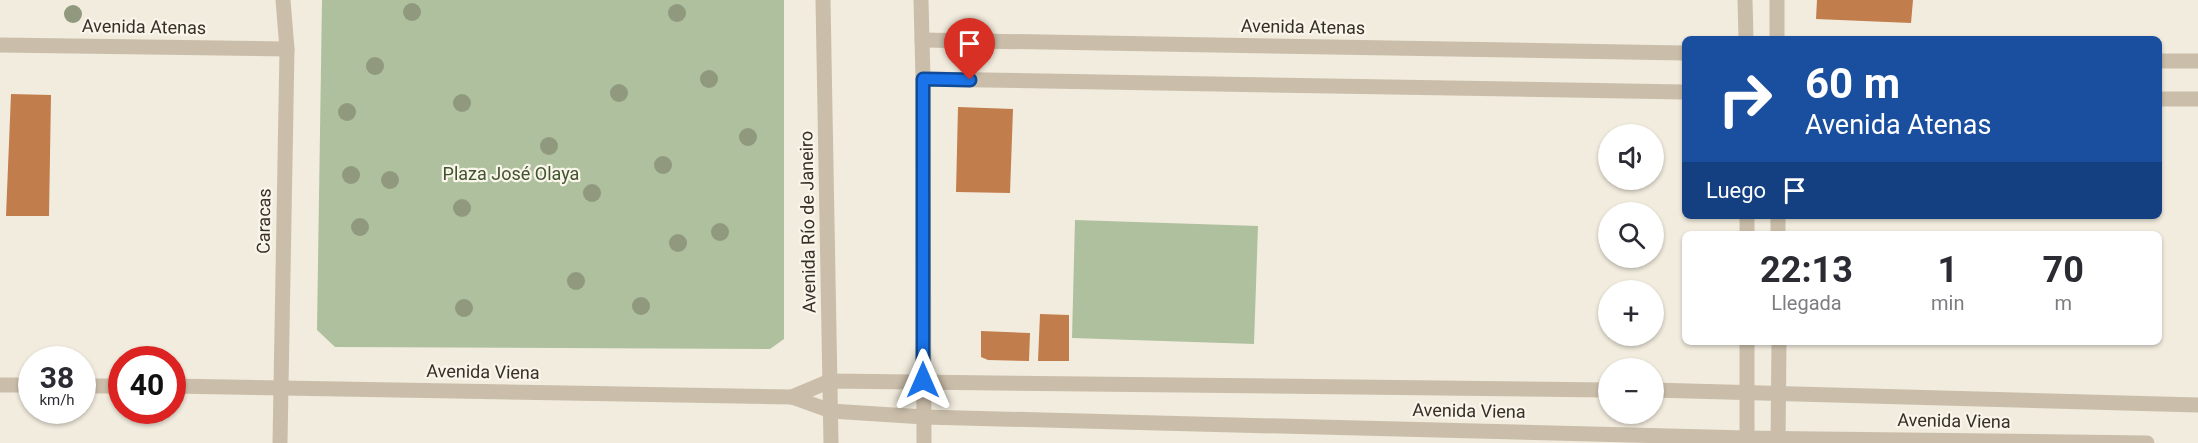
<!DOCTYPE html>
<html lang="es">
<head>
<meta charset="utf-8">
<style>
	:root { --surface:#fff; --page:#f7f7f7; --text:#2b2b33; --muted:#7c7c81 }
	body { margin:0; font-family:Roboto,sans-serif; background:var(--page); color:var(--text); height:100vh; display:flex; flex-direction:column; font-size:22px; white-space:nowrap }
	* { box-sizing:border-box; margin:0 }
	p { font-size:20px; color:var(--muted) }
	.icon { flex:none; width:33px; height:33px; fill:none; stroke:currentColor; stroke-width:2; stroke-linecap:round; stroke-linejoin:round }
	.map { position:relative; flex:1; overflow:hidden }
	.panel { position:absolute; left:1682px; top:231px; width:480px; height:114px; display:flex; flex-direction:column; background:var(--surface); border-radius:9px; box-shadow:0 2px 4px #0004 }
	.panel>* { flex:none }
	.guide { position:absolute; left:1682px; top:36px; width:480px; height:183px; border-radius:9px; box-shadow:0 2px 4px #0004; background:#1a4fa0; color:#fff; overflow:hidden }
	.fabs { position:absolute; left:1598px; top:124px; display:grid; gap:12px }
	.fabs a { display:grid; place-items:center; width:66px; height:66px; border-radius:50%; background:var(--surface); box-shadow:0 2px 4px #0004; font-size:30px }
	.speed { position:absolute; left:18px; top:346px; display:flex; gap:12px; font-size:30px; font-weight:700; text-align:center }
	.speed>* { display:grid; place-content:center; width:78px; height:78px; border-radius:50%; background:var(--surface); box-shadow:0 2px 4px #0004; line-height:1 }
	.speed small { font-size:15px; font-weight:400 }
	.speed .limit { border:9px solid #d22; background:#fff; color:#111 }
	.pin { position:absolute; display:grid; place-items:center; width:51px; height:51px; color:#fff; margin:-62px -26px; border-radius:50% 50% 50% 0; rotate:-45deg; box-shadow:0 0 6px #0007 }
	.pin .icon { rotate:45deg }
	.me { position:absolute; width:66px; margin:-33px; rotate:0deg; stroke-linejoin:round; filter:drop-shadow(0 0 4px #0008) }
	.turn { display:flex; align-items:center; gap:21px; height:126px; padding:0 24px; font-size:27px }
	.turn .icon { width:78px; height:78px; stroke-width:2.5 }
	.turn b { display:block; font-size:42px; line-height:51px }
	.then { display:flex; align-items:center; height:57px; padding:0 24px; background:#0003; gap:12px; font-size:22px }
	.eta { display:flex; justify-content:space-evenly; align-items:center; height:102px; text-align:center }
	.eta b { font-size:36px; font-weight:700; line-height:42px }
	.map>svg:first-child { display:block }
</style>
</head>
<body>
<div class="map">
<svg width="2198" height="443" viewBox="0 0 2198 443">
	<rect width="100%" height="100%" fill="#f2ecde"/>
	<g fill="#afc09e">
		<path d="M322,0h462v339l-14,10 -435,-2 -18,-17z"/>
		<path d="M1075,220l183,6 -4,118 -182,-6z"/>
	</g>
	<g fill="#c17d4c">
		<path d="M1817,0h96l-2,23 -95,-4z"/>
		<path d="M11,94l40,1 -2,121h-43z"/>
		<path d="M958,107l55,2 -3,84 -54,-1z"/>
		<path d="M1040,314l29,1v46h-31z"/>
		<path d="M981,331l49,2 -1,28 -41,-1 -7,-3z"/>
	</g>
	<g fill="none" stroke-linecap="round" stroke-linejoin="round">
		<g stroke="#cabeaa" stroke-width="15">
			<path d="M922,40l762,13"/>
			<path d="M0,45l287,4"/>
			<path d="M2158,61h40"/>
			<path d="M923,79l761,13"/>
			<path d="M2158,99h40"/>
			<path d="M0,385h32"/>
			<path d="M82,386h40"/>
			<path d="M172,386l620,11 39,14 93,6 823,21 400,5"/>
			<path d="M1653,390l545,15"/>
			<path d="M792,397l38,-16 778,9"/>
		</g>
		<g stroke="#cabeaa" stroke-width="15">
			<path d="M823,0l8,443"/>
			<path d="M921,0l2,79 1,364"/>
			<path d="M1745,0l1,39"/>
			<path d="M1777,0v39"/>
			<path d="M1747,216v18"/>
			<path d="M1778,216v18"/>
			<path d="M280,443l7,-394 -4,-49"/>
			<path d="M1747,443v-101"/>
			<path d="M1778,443l1,-101"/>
		</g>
	</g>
	<g fill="#90997d">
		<circle cx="412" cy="12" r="9"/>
		<circle cx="677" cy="13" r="9"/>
		<circle cx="73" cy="14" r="9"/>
		<circle cx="375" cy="66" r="9"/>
		<circle cx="709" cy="79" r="9"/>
		<circle cx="619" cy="93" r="9"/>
		<circle cx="462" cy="103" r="9"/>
		<circle cx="347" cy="112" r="9"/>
		<circle cx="748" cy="137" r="9"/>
		<circle cx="549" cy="146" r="9"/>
		<circle cx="663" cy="165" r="9"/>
		<circle cx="351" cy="175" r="9"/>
		<circle cx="390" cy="180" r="9"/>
		<circle cx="592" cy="193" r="9"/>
		<circle cx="462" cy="208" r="9"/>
		<circle cx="360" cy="227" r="9"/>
		<circle cx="720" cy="232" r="9"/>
		<circle cx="678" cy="243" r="9"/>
		<circle cx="576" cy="281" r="9"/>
		<circle cx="641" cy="306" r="9"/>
		<circle cx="464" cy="308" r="9"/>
	</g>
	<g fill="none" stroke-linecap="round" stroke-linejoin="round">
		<g stroke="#114b97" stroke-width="15">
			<path id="route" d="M923,380v-301l47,1"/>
		</g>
		<use href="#route" stroke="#1a73e8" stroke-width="10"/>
	</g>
	<g text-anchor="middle" stroke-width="4.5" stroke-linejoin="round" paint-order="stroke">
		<g font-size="18" fill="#373029" stroke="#f9f5ea">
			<text transform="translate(144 27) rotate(1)" y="6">Avenida Atenas</text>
			<text transform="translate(1303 27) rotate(1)" y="6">Avenida Atenas</text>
			<text transform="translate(264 221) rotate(-89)" y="6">Caracas</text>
			<text transform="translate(808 222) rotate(-91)" y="6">Avenida Río de Janeiro</text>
			<text transform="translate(483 372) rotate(1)" y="6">Avenida Viena</text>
			<text transform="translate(1469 411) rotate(1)" y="6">Avenida Viena</text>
			<text transform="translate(1954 421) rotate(1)" y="6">Avenida Viena</text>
		</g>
		<g font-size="18" fill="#40552e" stroke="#f9f5ea">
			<text x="511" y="180">Plaza José Olaya</text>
		</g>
	</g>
</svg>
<div class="fabs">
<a><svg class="icon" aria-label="sound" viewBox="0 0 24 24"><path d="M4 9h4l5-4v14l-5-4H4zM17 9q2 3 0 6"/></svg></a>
<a><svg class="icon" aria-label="search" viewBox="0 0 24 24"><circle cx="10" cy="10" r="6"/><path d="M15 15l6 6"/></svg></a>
<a>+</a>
<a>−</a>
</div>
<div class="speed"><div>38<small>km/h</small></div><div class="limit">40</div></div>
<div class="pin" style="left:970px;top:80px;background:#d93025"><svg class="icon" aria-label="arrive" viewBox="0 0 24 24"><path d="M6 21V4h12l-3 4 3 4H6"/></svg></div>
<svg class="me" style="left:923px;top:380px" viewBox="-20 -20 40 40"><path d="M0-17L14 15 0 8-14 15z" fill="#1a73e8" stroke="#fff" stroke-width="4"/></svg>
<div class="guide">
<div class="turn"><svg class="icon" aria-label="right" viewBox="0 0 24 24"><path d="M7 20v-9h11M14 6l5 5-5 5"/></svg><div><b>60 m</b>Avenida Atenas</div></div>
<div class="then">Luego<svg class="icon" aria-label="arrive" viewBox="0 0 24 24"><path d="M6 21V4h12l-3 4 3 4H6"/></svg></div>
</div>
<section class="panel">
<div class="eta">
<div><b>22:13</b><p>Llegada</p></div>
<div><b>1</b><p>min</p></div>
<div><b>70</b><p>m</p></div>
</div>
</section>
</div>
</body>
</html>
